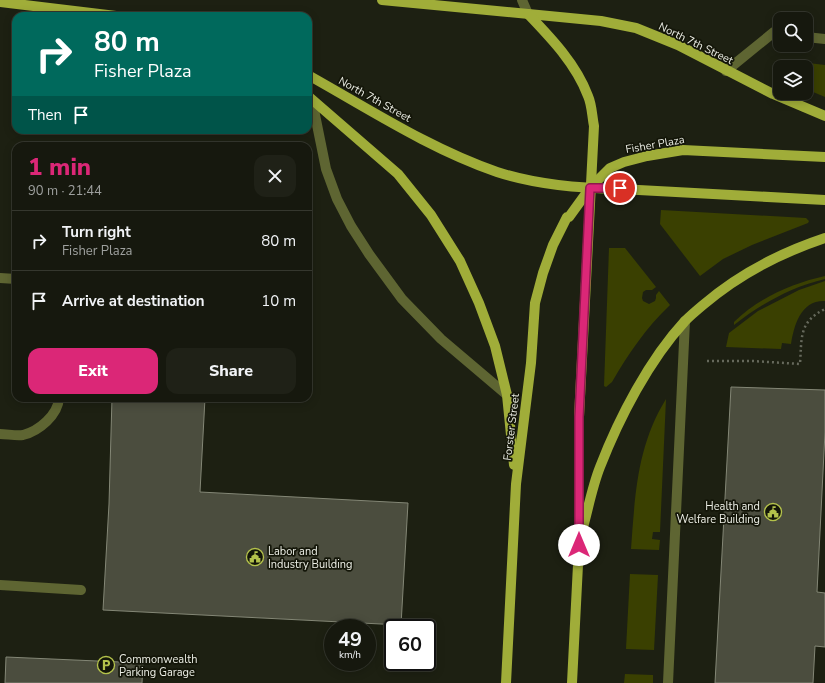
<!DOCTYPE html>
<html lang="en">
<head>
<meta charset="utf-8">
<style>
	:root { --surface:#16180e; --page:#1f2117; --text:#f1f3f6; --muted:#9ea09e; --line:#35372e; --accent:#db2777 }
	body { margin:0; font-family:"Nunito Sans",sans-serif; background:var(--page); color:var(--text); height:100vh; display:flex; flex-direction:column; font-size:15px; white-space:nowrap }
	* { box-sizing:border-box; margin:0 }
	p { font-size:13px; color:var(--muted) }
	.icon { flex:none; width:22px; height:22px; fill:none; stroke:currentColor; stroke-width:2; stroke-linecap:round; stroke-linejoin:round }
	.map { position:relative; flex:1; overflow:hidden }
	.details { position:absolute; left:12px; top:142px; width:300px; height:260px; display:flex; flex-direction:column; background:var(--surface); border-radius:12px; box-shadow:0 2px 10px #0003,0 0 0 1px var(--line) }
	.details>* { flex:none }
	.guide { position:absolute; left:12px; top:12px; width:300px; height:122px; border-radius:12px; box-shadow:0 2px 10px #0003,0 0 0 1px var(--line); background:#00695c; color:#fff; overflow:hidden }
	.tools { position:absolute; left:773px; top:12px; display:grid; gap:8px }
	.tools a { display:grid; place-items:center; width:40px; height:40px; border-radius:8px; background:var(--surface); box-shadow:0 2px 10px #0003,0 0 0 1px var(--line); font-size:20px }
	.speed { position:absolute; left:324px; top:619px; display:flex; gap:8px; font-size:20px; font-weight:700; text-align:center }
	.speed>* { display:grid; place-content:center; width:52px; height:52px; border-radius:50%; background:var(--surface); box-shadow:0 2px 10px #0003,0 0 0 1px var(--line); line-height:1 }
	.speed small { font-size:10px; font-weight:400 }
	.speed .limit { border:2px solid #111; border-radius:6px; background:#fff; color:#111 }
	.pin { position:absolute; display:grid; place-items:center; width:34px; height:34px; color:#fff; margin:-17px; border:2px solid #fff; border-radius:50%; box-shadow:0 1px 4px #0007 }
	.me { position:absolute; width:44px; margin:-22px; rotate:0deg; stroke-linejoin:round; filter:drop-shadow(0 0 3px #0008) }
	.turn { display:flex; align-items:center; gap:14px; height:84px; padding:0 16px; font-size:18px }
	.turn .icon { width:52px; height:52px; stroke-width:2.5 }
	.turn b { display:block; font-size:28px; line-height:34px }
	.then { display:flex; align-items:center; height:38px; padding:0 16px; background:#0003; gap:8px; font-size:15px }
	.round { display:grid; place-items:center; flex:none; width:42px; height:42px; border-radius:12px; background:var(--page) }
	.head { display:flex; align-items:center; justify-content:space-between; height:68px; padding:0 16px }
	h1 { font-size:24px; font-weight:800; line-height:30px; color:var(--accent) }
	.button { display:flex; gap:8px; margin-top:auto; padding:8px 16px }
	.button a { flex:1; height:46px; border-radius:12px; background:var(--accent); color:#fff; font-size:16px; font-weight:800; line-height:46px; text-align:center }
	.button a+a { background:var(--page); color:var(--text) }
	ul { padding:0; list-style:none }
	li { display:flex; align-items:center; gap:12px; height:60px; padding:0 16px; border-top:1px solid var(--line) }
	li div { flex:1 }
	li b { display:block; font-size:15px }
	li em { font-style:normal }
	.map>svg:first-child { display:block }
</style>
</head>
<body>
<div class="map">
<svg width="825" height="683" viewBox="0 0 825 683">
	<rect width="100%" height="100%" fill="#1d2012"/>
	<g fill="#3a4001">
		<path d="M800,62l25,3v32l-19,-8v-22h-11z"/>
		<path d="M661,210l145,8 3,3 -1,2 -56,22 -29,14 -23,17 -40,-52z"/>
		<path d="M609,248h16l31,39 -4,3h-6l-3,2 -1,6 1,3 6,3 6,-3 1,-3v-3l3,-4 11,14c-25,24 -41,48 -58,77l-6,5 -2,-1z"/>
		<path d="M825,276v3c-34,8 -64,25 -91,46v-3c24,-24 59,-39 91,-46z"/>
		<path d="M825,281v20c-24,-1 -31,24 -34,43l-9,-1 -1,6 -55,-2 3,-14 29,-22 41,-21z"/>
		<path d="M666,399l-6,133h-7l-1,7 8,1 -1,10 -28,-1c4,-54 6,-103 35,-150z"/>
		<path d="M630,574l28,1 -4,75 -28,-1z"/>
		<path d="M625,674l28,1v8h-29z"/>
	</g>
	<g fill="#4b4d3e" stroke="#848776">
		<path d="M731,387l94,3v42l-8,160 8,1v54l-10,-1 -2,37h-98z"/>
		<path d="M112,398h93l-5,94 208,11 -7,122 -298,-15 6,-106z"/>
		<path d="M6,657l137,6 -1,20h-137z"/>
	</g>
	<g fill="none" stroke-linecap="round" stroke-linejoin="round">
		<path stroke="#66695c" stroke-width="2.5" stroke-dasharray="2 3" stroke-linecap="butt" d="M707,361h46l47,3c2,-25 -2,-42 25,-55"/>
		<g stroke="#5e6532" stroke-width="10">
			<path d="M522,0l6,14"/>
			<path d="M806,37l19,2"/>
			<path d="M726,71l48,-39 6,1"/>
			<path d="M312,100l14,69 11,30 14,27 18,28 33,45 39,40 66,56"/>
			<path d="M0,278l16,1"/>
			<path d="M0,434c7,0 16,2 23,1 16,-4 35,-20 36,-37"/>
			<path d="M0,585l81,5"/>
			<path d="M668,683l17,-362"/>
		</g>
		<g stroke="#a0ad39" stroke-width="10">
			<path d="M382,0l219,21 35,7 42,17 95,49 52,22"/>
			<path d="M0,2l116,14"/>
			<path d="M528,14c23,24 48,50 60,82 4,9 4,20 6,30l-15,291v128l-7,138"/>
			<path d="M308,75c61,34 122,74 189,97 40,13 82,16 123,17l205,11"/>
			<path d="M308,96l90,78 33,41 29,46 19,42 16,43 12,49 7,70"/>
			<path d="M582,531c6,-21 10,-44 18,-64 19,-49 49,-107 85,-146 6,-6 12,-11 18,-16 36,-31 77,-52 122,-67"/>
			<path d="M506,683l10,-199 15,-121 4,-60 8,-30 10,-28 14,-28h2l21,-29 20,-20 14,-6 23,-6 36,-6 142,7"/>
		</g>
	</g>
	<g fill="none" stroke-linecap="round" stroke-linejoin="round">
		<g stroke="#8e194d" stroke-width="10">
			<path id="route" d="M579,545v-128l11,-229h30"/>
		</g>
		<use href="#route" stroke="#db2777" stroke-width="7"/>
	</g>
	<defs>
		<g id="civic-ring" transform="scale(0.9)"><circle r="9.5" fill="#141609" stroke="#b4c24b" stroke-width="1.5"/><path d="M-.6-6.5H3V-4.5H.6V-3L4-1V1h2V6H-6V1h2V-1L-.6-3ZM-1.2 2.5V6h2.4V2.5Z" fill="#b4c24b"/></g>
		<g id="parking-ring" transform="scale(0.9)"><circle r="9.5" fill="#141609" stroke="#b4c24b" stroke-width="1.5"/><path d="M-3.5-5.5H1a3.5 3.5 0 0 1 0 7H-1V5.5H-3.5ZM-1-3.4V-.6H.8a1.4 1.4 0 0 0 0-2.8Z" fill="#b4c24b"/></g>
	</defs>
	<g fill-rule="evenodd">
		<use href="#civic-ring" x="773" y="512"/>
		<use href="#civic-ring" x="255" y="557"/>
		<use href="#parking-ring" x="106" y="665"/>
	</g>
	<g text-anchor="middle" stroke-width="3.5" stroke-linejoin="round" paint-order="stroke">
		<g font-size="11" fill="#eceee5" stroke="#141609">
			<text transform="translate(696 43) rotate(26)" y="4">North 7th Street</text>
			<text transform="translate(375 99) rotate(29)" y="4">North 7th Street</text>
			<text transform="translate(655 144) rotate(-10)" y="4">Fisher Plaza</text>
			<text transform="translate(511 427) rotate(-83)" y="4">Forster Street</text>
		</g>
		<g font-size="11" fill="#eceee5" stroke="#141609" text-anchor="start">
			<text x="760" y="510" text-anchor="end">Health and<tspan x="760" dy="13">Welfare Building</tspan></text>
			<text x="268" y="555">Labor and<tspan x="268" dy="13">Industry Building</tspan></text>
			<text x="119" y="663">Commonwealth<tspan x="119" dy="13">Parking Garage</tspan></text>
		</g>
	</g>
</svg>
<div class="tools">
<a><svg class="icon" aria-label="search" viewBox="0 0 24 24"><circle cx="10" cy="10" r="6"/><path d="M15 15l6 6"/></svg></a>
<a><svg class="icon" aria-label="layers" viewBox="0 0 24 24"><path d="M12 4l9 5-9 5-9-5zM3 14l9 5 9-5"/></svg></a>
</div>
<div class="speed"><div>49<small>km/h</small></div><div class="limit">60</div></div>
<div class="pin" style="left:620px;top:188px;background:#d93025"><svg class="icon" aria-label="arrive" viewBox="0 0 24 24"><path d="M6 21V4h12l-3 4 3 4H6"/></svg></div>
<svg class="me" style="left:579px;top:545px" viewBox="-20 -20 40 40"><circle r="19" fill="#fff"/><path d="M0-13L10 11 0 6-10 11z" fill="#db2777"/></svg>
<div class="guide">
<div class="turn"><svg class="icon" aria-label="right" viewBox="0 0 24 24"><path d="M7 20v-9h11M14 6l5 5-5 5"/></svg><div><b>80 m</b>Fisher Plaza</div></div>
<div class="then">Then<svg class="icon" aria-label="arrive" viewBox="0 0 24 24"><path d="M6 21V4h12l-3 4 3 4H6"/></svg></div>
</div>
<section class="details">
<div class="head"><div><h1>1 min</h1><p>90 m · 21:44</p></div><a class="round"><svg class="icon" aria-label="close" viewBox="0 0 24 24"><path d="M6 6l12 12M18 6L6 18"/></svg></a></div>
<ul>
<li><svg class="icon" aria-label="right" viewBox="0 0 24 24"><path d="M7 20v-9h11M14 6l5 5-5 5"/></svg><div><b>Turn right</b><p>Fisher Plaza</p></div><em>80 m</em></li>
<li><svg class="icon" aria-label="arrive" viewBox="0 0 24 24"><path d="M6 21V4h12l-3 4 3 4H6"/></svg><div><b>Arrive at destination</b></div><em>10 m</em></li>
</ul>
<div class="button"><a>Exit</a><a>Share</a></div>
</section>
</div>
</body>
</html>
